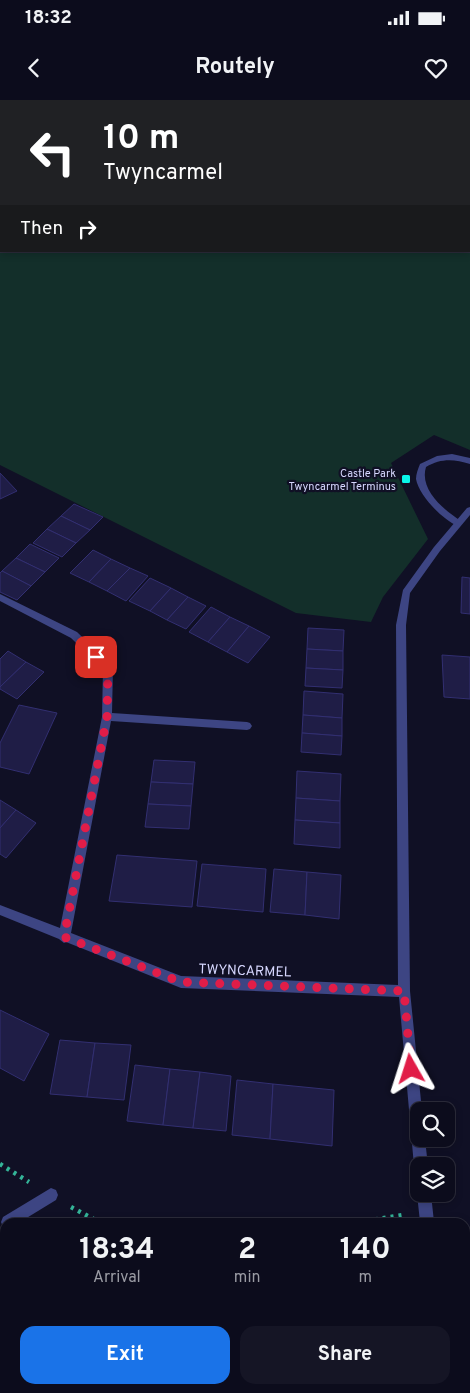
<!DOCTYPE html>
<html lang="en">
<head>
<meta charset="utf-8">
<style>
	:root { --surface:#0c0c1c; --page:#151525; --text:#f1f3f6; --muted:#9a9ba3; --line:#2c2c3b; --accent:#1a73e8 }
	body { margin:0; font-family:Overpass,sans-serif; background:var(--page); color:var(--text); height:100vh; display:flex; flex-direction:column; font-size:19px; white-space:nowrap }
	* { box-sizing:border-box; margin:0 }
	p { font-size:16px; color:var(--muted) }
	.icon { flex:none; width:28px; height:28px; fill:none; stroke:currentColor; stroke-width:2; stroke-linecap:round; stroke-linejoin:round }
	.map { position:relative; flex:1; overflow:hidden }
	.drawer { position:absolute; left:0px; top:1118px; width:470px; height:176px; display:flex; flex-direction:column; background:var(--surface); border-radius:15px 15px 0 0; box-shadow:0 2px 8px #0003,0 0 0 1px var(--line) }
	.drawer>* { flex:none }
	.guide { position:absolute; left:0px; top:0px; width:470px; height:152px; box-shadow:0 2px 8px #0003,0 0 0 1px var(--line); background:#202124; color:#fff; overflow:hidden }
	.fabs { position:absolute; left:410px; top:1002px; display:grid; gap:10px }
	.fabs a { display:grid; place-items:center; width:45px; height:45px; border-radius:10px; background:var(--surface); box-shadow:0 2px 8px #0003,0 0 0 1px var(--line); font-size:25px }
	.pin { position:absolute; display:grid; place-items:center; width:42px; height:42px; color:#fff; margin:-21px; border-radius:10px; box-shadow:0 2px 8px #0006 }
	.me { position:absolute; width:55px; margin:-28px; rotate:354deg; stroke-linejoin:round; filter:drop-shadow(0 0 4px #0008) }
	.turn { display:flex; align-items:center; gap:18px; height:105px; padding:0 20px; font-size:22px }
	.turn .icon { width:65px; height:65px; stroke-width:2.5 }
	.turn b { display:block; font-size:35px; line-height:42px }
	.then { display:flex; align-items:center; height:48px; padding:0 20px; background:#0003; gap:10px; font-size:19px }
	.eta { display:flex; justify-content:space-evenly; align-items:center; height:85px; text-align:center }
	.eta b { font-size:30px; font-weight:700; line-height:35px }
	.cta { display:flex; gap:10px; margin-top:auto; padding:10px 20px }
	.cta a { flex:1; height:58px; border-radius:15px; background:var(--accent); color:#fff; font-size:20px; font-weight:700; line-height:58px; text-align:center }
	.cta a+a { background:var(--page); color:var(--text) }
	.status { display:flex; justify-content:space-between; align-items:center; height:35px; padding:0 25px; background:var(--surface); direction:ltr }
	.status svg { height:14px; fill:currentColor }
	header { display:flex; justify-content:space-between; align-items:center; height:65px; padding:0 20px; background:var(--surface); font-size:22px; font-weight:700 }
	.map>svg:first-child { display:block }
</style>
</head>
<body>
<div class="status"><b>18:32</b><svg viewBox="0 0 49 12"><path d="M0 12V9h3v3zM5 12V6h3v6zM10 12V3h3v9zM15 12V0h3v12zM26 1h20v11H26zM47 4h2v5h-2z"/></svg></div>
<header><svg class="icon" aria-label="back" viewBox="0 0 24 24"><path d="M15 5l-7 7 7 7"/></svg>Routely<svg class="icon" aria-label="heart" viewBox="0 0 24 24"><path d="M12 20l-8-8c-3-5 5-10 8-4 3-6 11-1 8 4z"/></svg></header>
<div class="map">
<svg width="470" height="1293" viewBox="0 0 470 1293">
	<rect width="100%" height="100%" fill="#101025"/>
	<path fill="#132f2a" d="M0,0l366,1h-365v150h468v-81l1,1v279l-36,-15 -43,28 37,76 -45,58 -12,25 -75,-9 -296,-148z"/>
	<g fill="#1f1d46" stroke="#322f71">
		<path d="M0,373l17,18 -17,8z"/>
		<path d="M74,404l29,13 -13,13 -29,-14z"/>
		<path d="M61,416l29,14 -14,13 -29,-14z"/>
		<path d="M47,429l29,14 -14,14 -29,-14z"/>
		<path d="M30,444l29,14 -14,14 -29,-14z"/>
		<path d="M93,450l18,9 -22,23 -19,-9z"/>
		<path d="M16,458l29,14 -14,14 -29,-15z"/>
		<path d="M111,459l19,9 -23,23 -18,-9z"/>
		<path d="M130,468l18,8 -22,25 -19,-10z"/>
		<path d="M2,471l29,15 -14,14 -17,-8v-19z"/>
		<path d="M462,477l8,1v36l-9,-1z"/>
		<path d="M150,478l21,10 -21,23 -21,-10z"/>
		<path d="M171,488l17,9 -21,23 -17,-9z"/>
		<path d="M188,497l18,9 -20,23 -19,-9z"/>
		<path d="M211,507l19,10 -22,25 -19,-10z"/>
		<path d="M230,517l19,9 -22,26 -19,-10z"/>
		<path d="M249,526l21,11 -22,26 -21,-11z"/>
		<path d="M308,528l36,2 -1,21 -36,-2z"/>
		<path d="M307,549l36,2v19l-37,-2z"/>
		<path d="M8,551l18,11 -26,25v-28z"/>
		<path d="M442,555l28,2v42l-26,-2z"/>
		<path d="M26,562l18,10 -27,27 -17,-10v-2z"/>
		<path d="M306,568l37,2 -1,18 -37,-2z"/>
		<path d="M304,591l39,3 -1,24 -39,-3z"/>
		<path d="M19,605l38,8 -28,61 -29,-7v-24z"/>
		<path d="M303,615l39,3v18l-40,-3z"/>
		<path d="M302,633l40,3 -1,19 -40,-3z"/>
		<path d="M154,660l41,2 -2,22 -42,-2z"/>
		<path d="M297,671l44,3 -1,27 -44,-3z"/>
		<path d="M151,682l42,2 -2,22 -43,-2z"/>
		<path d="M296,698l44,3v22l-45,-3z"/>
		<path d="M0,700l16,10 -16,18z"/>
		<path d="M148,704l43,2 -2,23 -44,-2z"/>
		<path d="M16,710l20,13 -30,35 -6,-4v-26z"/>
		<path d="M295,720l45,3v25l-46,-4z"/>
		<path d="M117,755l80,6 -5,46 -83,-6z"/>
		<path d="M202,764l64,5 -3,43 -66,-6z"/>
		<path d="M274,769l33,3 -2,43 -35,-3z"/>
		<path d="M307,772l34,3 -2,44 -34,-4z"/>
		<path d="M0,910l49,24 -25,47 -24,-13z"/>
		<path d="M60,940l35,3 -8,54 -37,-3z"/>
		<path d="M95,943l36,2 -7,55 -37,-3z"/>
		<path d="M135,965l35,4 -7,56 -36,-4z"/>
		<path d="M170,969l30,3 -7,56 -30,-3z"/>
		<path d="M200,972l31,4 -5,55 -33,-3z"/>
		<path d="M237,980l36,4 -3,55 -38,-4z"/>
		<path d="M273,984l61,6 -2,56 -62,-7z"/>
	</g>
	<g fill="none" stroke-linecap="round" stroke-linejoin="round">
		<g stroke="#34b498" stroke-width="4.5" stroke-dasharray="3 5" stroke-linecap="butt">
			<path d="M0,1064l29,18"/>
			<path d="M71,1107l28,15"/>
			<path d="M359,1122l44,-7"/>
		</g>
		<g fill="#3d4583" fill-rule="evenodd">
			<path d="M401,0h6v1h-5z"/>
			<rect x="469" y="65" width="1" height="4"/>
			<path d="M452,354l18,4v6c-16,-5 -29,-6 -44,3 -7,23 18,43 35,54l1,2 -4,3c-15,-6 -39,-30 -42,-47 0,-5 2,-10 4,-15l17,-8z"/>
		</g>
		<g fill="#3d4583" fill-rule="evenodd">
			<path d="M470,407v8l-30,36 -30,42 -4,32 4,366 12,120h-3v28h6l3,27h-9v6l-3,-1 -2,-5 -15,-169 -218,-9 -115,-46 -2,1 -5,-4 -59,-24v-10l60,23 42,-211 1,-48 -32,-31 -71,-37v-7l77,38 34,33 2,3 -1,45 135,9 3,1 2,3 -2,3 -3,1 -136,-9 -40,212 110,43 217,9 -2,-360 7,-35 31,-43 33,-39z"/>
			<path d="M51,1088l5,2 2,5 -2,5 -36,22h-15v6l-2,-1 -2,-5 2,-5z"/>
			<path d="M419,1091v3h12l3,28h-14l-3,-28z"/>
			<path d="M450,1289h14l1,4h-14z"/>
		</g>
	</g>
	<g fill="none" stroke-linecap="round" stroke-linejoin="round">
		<path stroke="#e11d48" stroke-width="9" stroke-dasharray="0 16.2" d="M96,557l12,11 -1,49 -43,220 117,45 223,9 7,78"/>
	</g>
	<rect fill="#09f6ea" stroke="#101025" stroke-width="2" x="401" y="374" width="10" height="10" rx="2.5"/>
	<g text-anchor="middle" stroke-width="4.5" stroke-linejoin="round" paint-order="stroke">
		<g font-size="11" fill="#d6d7fe" stroke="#101025" text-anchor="end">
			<text x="396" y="377">Castle Park<tspan x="396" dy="13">Twyncarmel Terminus</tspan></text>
		</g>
		<g font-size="14" fill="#d6d7fe" stroke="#101025">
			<text transform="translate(245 870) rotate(2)" y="5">TWYNCARMEL</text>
		</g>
	</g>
</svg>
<div class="fabs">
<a><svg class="icon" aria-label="search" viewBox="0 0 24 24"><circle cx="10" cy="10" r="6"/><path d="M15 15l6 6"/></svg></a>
<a><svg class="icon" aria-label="layers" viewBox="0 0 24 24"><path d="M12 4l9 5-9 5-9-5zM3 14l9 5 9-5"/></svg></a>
</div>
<div class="pin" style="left:96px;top:557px;background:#d93025"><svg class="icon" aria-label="arrive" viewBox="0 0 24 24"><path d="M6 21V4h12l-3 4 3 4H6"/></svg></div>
<svg class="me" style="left:411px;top:969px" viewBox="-20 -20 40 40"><path d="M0-17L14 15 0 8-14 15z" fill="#e11d48" stroke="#fff" stroke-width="4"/></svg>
<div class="guide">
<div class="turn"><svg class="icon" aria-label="left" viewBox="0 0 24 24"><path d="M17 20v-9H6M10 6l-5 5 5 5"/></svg><div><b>10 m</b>Twyncarmel</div></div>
<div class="then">Then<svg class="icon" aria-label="right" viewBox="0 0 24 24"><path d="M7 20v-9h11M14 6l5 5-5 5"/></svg></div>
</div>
<section class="drawer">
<div class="eta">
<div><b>18:34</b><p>Arrival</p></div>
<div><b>2</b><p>min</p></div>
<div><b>140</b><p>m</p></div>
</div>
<div class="cta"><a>Exit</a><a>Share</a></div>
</section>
</div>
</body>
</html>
